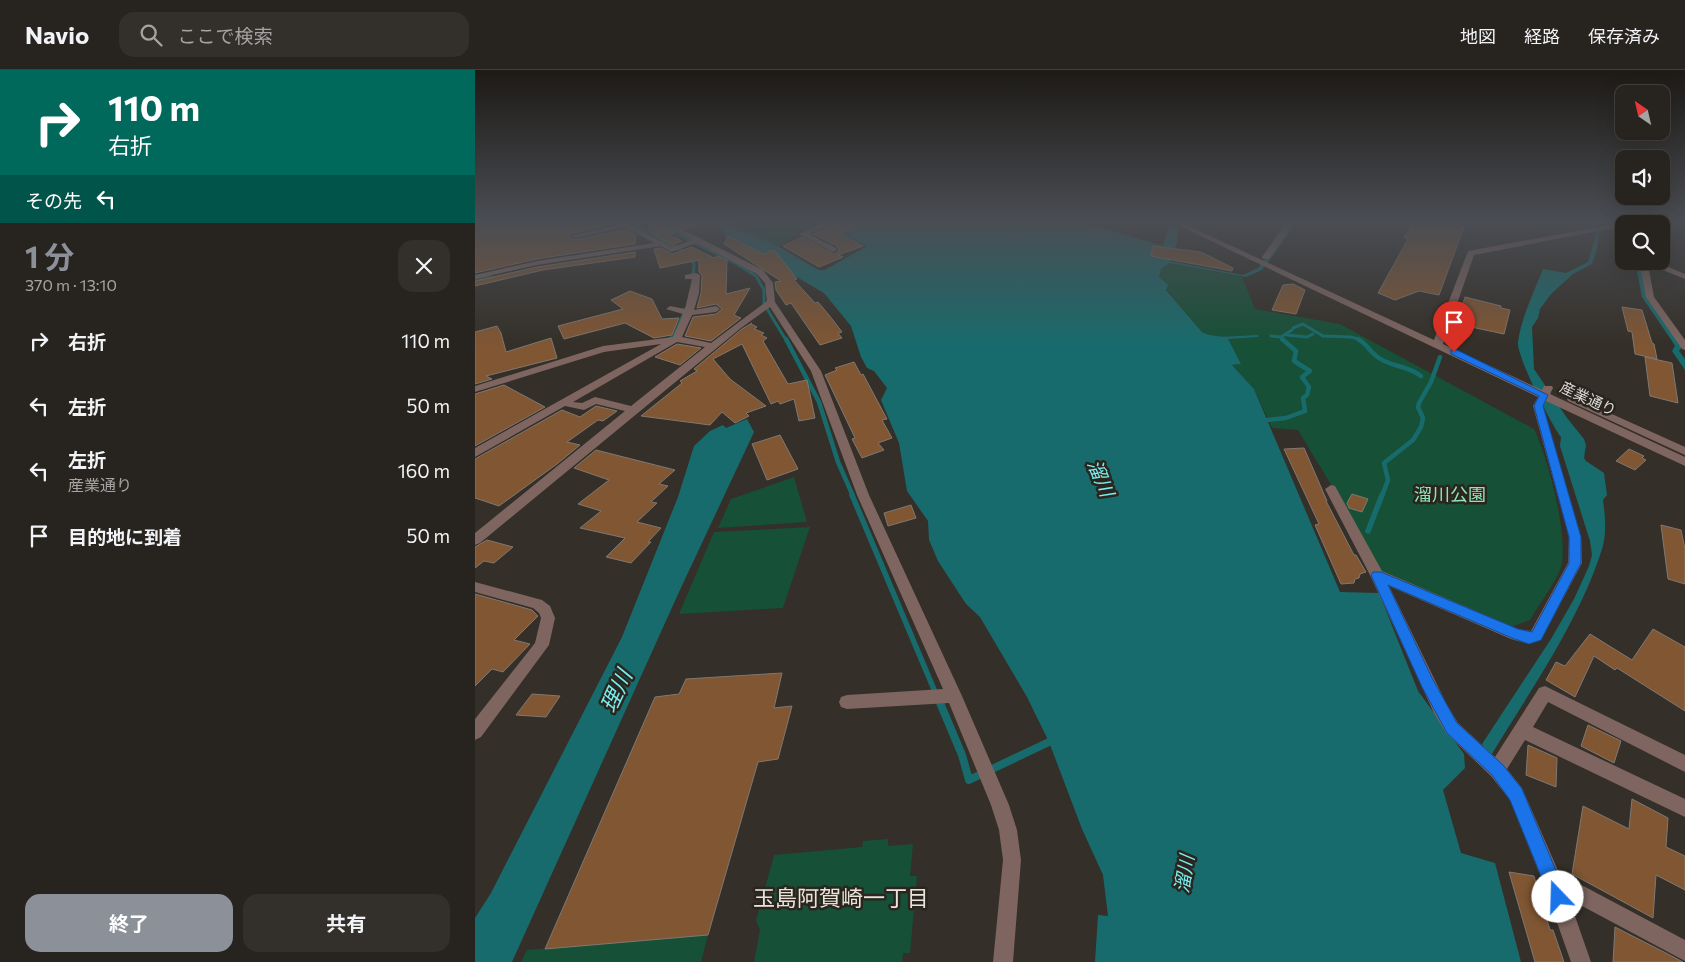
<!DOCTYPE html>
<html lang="ja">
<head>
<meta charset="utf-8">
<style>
	:root { --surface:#27231e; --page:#332f2b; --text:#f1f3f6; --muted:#a4a4a4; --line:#43403c; --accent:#8c9099 }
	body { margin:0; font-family:Commissioner,"Noto Sans JP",sans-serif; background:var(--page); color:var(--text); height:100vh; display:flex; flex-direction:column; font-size:19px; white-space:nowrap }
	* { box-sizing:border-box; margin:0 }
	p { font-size:16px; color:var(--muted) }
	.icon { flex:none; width:28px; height:28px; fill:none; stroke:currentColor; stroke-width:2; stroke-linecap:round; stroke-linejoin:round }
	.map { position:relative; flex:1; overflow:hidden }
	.drawer { display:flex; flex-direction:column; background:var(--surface); width:475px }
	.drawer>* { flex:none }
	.hud { background:#00695c; color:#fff; overflow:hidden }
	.needle { width:32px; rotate:326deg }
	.fabs { position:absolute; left:1140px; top:15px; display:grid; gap:10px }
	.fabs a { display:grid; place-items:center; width:55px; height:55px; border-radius:10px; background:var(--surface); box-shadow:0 5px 20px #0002,0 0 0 1px var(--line); font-size:25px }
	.pin { position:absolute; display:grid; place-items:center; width:42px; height:42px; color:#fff; margin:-51px -21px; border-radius:50% 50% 50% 0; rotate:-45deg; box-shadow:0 0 5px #0007 }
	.pin .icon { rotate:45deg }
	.me { position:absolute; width:55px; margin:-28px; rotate:339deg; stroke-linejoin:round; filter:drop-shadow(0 0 4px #0008) }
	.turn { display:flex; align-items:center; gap:18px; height:105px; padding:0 25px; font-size:22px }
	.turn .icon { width:65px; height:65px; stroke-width:2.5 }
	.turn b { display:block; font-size:35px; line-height:42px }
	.then { display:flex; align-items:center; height:48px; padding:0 25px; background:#0003; gap:10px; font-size:19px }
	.round { display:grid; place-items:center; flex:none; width:52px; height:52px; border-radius:15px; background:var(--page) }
	.summary { display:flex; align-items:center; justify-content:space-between; height:85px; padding:0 25px }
	h1 { font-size:30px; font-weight:700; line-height:38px; color:var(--accent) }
	.cta { display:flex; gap:10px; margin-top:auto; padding:10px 25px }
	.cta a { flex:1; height:58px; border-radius:15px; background:var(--accent); color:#fff; font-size:20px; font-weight:700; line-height:58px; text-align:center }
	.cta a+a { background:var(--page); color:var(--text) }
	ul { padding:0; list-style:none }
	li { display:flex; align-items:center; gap:15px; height:65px; padding:0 25px }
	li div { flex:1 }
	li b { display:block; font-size:19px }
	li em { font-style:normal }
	header { display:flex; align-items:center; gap:30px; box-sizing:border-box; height:70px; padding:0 25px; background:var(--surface); border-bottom:1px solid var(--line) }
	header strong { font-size:24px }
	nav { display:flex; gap:28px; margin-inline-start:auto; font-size:18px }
	.search { width:350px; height:45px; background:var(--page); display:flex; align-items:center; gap:12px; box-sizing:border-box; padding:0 18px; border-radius:15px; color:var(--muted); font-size:19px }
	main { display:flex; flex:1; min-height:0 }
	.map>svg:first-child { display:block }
</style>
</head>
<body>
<header>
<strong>Navio</strong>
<div class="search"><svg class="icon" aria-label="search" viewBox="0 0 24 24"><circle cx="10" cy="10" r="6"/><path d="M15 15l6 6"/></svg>ここで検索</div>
<nav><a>地図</a><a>経路</a><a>保存済み</a></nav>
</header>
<main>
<section class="drawer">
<div class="hud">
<div class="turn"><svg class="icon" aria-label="right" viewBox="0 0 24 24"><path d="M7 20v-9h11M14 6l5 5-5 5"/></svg><div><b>110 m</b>右折</div></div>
<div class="then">その先<svg class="icon" aria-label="left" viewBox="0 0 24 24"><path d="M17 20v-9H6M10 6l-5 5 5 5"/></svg></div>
</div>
<div class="summary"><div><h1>1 分</h1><p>370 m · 13:10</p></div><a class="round"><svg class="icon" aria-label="close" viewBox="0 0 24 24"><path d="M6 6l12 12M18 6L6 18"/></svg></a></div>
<ul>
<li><svg class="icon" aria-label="right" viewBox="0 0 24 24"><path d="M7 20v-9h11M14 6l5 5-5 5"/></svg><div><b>右折</b></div><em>110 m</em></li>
<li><svg class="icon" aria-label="left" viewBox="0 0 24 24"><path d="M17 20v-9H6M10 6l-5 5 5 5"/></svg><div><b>左折</b></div><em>50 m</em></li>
<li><svg class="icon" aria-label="left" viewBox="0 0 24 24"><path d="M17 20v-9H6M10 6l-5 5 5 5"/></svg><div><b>左折</b><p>産業通り</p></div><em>160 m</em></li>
<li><svg class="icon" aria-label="arrive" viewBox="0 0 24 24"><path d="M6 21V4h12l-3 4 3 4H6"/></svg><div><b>目的地に到着</b></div><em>50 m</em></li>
</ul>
<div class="cta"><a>終了</a><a>共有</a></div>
</section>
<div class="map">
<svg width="1210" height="892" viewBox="0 0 1210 892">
	<rect width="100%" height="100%" fill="#342f28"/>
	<g fill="#165037">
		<path d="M252,150h87l11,3 -10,2 -37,22 -48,-23z"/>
		<path d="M693,193l74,14 13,32 85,15 194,105c14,29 35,107 27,138 -4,14 -23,39 -31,53l-19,7 -129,-56 -8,-6 -41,-77 -35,-58 -26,-2 -18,-39 -22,-24 8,-1 -13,-25 31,-2v-2c-18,0 -40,5 -56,-3l-36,-43 -7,-12 2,-8z"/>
		<path d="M319,407l13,45 -89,6 13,-29z"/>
		<path d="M335,457l-27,81 -104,6 35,-82z"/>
		<path d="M413,769v7l25,-2 -3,32h7l-7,77h-7l-1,9h-148l6,-32 -4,-9 18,-66 88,-8 1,-6z"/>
		<path d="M233,865l-7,27h-180l6,-12z"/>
	</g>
	<g fill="#186b6c">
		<path d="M238,150h14l11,9 34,14 47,27h6l42,-24 -38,-18 2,-4 -17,-4c11,0 52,3 58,0h204l87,26 8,-26h7c-1,7 1,12 0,16 -1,9 -4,16 -8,25l73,14 15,-7 37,-48h4l-37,50 -16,7 -77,-14 -8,6 -2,8 9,8 -2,5 36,42c16,8 38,3 56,3l1,2 -31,2 13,25 -9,1 22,24 86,203 39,1 39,98 46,63 1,14 -22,22 18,63 34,10 26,99h-426l3,-47 10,1 -5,-41 -21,-46 -33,-87 -22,-45 -47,-80 -14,-13 -28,-43 -9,-21 -1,-19 -21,-30 -8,-48 -18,-43 6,-12 -13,-17 -7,-3 -6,-11 -10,-31 -27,-33 -29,-17 -27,-21 -42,-19z"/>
		<path d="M1103,150l21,9c1,12 -3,23 -7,35l-19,10 -22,20 -11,15 -2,9 -6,9 2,42 33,49 17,21 2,6 -2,13 2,3 18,12 3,22 -4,5c2,15 4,34 -1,49 -23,73 -72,142 -112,208l-8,-13 69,-105 23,-40 15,-33 3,-11 -2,-14 -30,-95 1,-9c-9,-11 -45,-82 -43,-95 3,-24 16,-50 25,-73l23,4 22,-11 8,-27 -1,-6z"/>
		<path d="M1160,191h4l8,37 35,49 -3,4 6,8v11l-13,-19 3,-5 -3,-5 -30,-44z"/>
		<path d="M272,349l7,13 -75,160 -167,370h-37v-44l16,-25 131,-256 56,-140 16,-51 16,-15 13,-6 3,3z"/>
	</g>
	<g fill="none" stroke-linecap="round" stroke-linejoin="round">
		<g stroke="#186b6c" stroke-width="3">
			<path d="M151,150l64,35 4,9 -1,15"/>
			<path d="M194,160l68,34 19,12 8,14v14l22,36"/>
			<path d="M0,209l16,-4"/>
			<path d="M818,258l10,-4 20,12 28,1 10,3"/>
			<path d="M812,265l20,2 6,-3"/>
			<path d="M796,266l10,1 11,-7"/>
			<path d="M806,267l1,3"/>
			<path d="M194,270l5,-4 12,-28"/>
		</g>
		<g stroke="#186b6c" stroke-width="4.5">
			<path d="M311,269l33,63 19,60 15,34"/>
			<path d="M883,269c9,5 13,14 21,19 13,9 30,8 42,18"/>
			<path d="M192,272l3,-3"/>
			<path d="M792,350l19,-2 19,-7 -2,-13 4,-3 2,-8 -7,-10 8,-6 -16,-10 2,-10 -14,-12"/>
			<path d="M907,426l6,-16 -4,-17 29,-23 8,-13 2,-9 -5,-11 1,-4 12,-21 9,-25"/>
		</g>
		<g stroke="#186b6c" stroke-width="5.5">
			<path d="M377,425l86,204"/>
			<path d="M893,461l14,-36"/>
		</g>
		<path stroke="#186b6c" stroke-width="8" d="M463,628l24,57 7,25 80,-38"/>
	</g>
	<g fill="#805633" stroke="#807872">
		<path d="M0,150h86l-6,4 6,3 20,-7h31l3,3 -44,11 -2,3 6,3 50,-11 11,6 -1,9 -98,15 -62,14z"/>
		<path d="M172,150h6l22,13 -5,2 12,6 -10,4 -21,-12z"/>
		<path d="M193,150h39v2l-21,7z"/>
		<path d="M371,150h13l1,2 -20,12 23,12 -25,9 5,2 -24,10 -36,-21 19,-9 32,17 5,-3 -2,-5 -24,-12z"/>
		<path d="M940,150h34l15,7 -25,68 -20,-4 -24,9 -17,-7 30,-54 -4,-1z"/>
		<path d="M253,166l36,18 10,-4 23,29 -3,1 21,23 3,-1 11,13 13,17 -4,1 4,5 -22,7 -29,-42 -5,2 -10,-15 -1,-8 6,-1 -57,-37z"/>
		<path d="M678,176l48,6 32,16 -1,3 -81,-15z"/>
		<path d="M217,177l22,11 4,-2 9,4 -1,34 24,-6 -16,27 7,3 -30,23 -26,-5 8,-19 23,-3 6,-5 -6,-5 -19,4 4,-15 1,-18 -3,-3v-12l-39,8 -6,-19 7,-1 11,6z"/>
		<path d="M160,182v5l-92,13 -68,16v-5l62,-14z"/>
		<path d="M818,214l12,6 -9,24 -24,-4 11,-25z"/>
		<path d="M155,221l22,8 10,20 17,-1 -7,17 -18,3 -29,-15 -61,16 -6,-13 65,-17 -12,-9z"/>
		<path d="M990,227l36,9v2l9,2 -6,24 -47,-10z"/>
		<path d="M1147,237l20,3 10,33 2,1 3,15 -22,-5 -3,-22 -4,-1z"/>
		<path d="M277,253l-1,1 6,3 -3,2 10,4 -3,2 6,3 -4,3 25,43 19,-4 8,38 -16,3 -5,-22 -14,5 -2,-3 -7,3 -29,-60 -29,15 17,20 36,27 -20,7 3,3 -14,7 -13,-11 -12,13 -69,-9 41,-33 -2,-2 17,-10 -3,-2 48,-40z"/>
		<path d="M22,256l4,7 5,19 45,-14 6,20 -71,18 6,3 -17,5v-52z"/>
		<path d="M202,274l24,4 -21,17 -25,-8z"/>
		<path d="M1170,287l27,6 6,40 -28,-7z"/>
		<path d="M379,292l7,13 2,-1 24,45 -5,1 10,18 -14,5 6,7 -22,8 -10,-19 3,-1 -30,-63 12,-5 -2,-2z"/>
		<path d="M29,315l41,22 -70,39v-52z"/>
		<path d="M121,336l21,5 -14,10 -5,-1 -31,22 13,3 -23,19 -58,42 -24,-8v-39l87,-49 18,7z"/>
		<path d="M305,365l18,34 -31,11 -15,-36z"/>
		<path d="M829,378l23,53h-1l28,54h2l10,17 -6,2 -1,4 -4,1 -1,4 -13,1 -26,-59 4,-1 -35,-75z"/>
		<path d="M1154,379l15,7 -2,2 4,2 -11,10 -19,-9z"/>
		<path d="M121,380l79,20 -16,14 9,2 -17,16 6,1 -20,19 24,6 -13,14h3l-20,21 -25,-6 19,-19 -45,-10 21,-17 -23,-7 31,-24 -35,-12z"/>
		<path d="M877,424l16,5 -6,13 -13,-4 -2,-5z"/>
		<path d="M436,435l5,13 -28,8 -4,-13z"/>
		<path d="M1186,455l20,5 4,19v35l-17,-5z"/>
		<path d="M12,470l26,7 -19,16 -10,-2 -9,7v-21z"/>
		<path d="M0,524l57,16 6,6 -24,24 16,4 -27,28 -11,-3 -17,17z"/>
		<path d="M1178,559l32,18v64l-68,-43 -2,2 -21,-14 -19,41 -29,-17 10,-18 9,4 25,-32 42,26z"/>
		<path d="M307,603l-8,35 18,-2 -14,53 -20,3 -50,173 -163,14 110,-252 24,-3 7,-15z"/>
		<path d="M57,624l28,2 -14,21 -30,-2z"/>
		<path d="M1113,655l33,16 -7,22 -33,-17z"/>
		<path d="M1053,675l29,13 -1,29 -30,-12z"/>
		<path d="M1157,729l36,19 -2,29 19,9v34l-29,-15 -3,43 -81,-44 11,-68 46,23z"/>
		<path d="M1034,802l25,4 16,54h3l11,32h-29z"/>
		<path d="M1140,857l49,25 19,10h-70z"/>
	</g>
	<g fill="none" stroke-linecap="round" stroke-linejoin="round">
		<g fill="#7e6560" fill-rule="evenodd">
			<path d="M91,150h13l-18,5 -4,-2z"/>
			<path d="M139,150h8l50,27 20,-7 -37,-20h9l99,50 10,13 2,19 46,69 48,124 93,201 47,109 8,25 4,30 -8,102h-20l10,-102 -4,-30 -8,-25 -42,-102 -102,6 -6,-2 -2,-5 2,-5 6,-2 96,-6 -86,-194 -46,-124 -41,-64 -29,21 -261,215 -5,2v-12l150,-122 -29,-7 -12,6 -19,-4 -90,51v-9l186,-104 -57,8 -129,40v-6l128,-40 70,-9 10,-23 -17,-5 4,-3 15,3 7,-30h-7v-4l11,-2 4,2 -1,18 -5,17 22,-4 4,3 -4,3 -24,3 -10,22 29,6 56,-42 -2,-18 -8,-9 -60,-31 -26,9 -10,-6 -124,19 -62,14v-4l62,-14 117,-18 -29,-16 -50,11 -4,-2 48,-12zM202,272l28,5 -74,59 -36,-9 -13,6 -9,-1z"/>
			<path d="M353,150h10l-29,14 27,14 1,2 -4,2 -34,-18z"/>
			<path d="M692,150h9l258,120 34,-89 169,-31 -1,4h-12v2l-150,29 -31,89 99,46 2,-4h8l1,2 -3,6 135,63v9l-139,-65 -3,5 38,131 1,26 -41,77 -12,4 -18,-5 -122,-53 57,117 12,20 37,34 44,-69 6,-2 140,69v17l-137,-70 -15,25 152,72v18l-160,-77 -18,29 15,19 37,85 126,67v21l-116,-62 22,63h-20l-29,-82 -32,-80 -19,-24 -45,-43 -12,-20 -64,-138 -45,-86 6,-4 4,1 47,85 136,58 13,2 37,-68 1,-26 -36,-131 5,-9z"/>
			<path d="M813,150h8l-27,39h-6l-1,-2z"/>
			<path d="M1164,191h15l31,13v5l-37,-15 6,33 31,43v10l-3,-1 -36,-52z"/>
			<path d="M1097,326l113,51v8l-117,-54 -1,-2 1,-2z"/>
			<path d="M0,512l67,18 8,6 5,12 -6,27 -68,92 -6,3v-21l60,-76 6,-25 -2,-5 -6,-5 -58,-16z"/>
		</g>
	</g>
	<linearGradient id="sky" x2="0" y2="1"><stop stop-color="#1d1a16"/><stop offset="0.55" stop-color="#4a4d53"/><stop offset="1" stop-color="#4a4d53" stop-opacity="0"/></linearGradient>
	<rect width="1210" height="275" fill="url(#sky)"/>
	<path fill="#1a73e8" stroke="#114b97" d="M976,280h6l91,45 -5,11 38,131v26l-40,77 -12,4 -17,-6 -124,-53 44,93 25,45 46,42 19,24 45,108 -3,6 -6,3 -6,-3 -42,-103 -18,-25 -45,-42 -25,-46 -51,-112 2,-3h8l137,57 14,3 37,-69v-26l-35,-131 5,-10 -88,-42z"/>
	<g text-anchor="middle" stroke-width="5" stroke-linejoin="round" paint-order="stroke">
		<g font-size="15" fill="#dedad6" stroke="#2a251e">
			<text transform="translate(1113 329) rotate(25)" y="5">産業通り</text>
		</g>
		<g font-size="18" fill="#8ee4b8" stroke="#2a251e">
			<text x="975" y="431">溜川公園</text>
		</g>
		<g font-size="19" font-style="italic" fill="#7aedee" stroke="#2a251e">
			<text transform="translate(626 408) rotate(67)" y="7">溜川</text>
			<text transform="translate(709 804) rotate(-81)" y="7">溜川</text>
		</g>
		<g font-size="22" font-style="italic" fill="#7aedee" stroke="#2a251e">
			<text transform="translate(141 621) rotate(-65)" y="8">理川</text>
		</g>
		<g font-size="22" fill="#eae3da" stroke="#2a251e">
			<text x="366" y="836">玉島阿賀崎一丁目</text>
		</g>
	</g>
</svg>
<div class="fabs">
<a><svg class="needle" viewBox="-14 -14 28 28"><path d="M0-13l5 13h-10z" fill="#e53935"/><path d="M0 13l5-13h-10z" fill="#a4a4a4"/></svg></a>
<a><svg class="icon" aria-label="sound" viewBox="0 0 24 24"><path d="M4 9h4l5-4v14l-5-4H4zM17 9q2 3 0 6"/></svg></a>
<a><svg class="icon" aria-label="search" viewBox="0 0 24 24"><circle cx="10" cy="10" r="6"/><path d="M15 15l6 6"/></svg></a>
</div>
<div class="pin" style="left:979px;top:282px;background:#d93025"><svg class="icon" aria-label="arrive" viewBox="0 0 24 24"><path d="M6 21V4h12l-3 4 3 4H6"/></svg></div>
<svg class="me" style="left:1083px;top:827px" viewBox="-20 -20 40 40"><circle r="19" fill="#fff"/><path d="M0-13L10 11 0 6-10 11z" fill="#1a73e8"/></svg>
</div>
</main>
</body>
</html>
